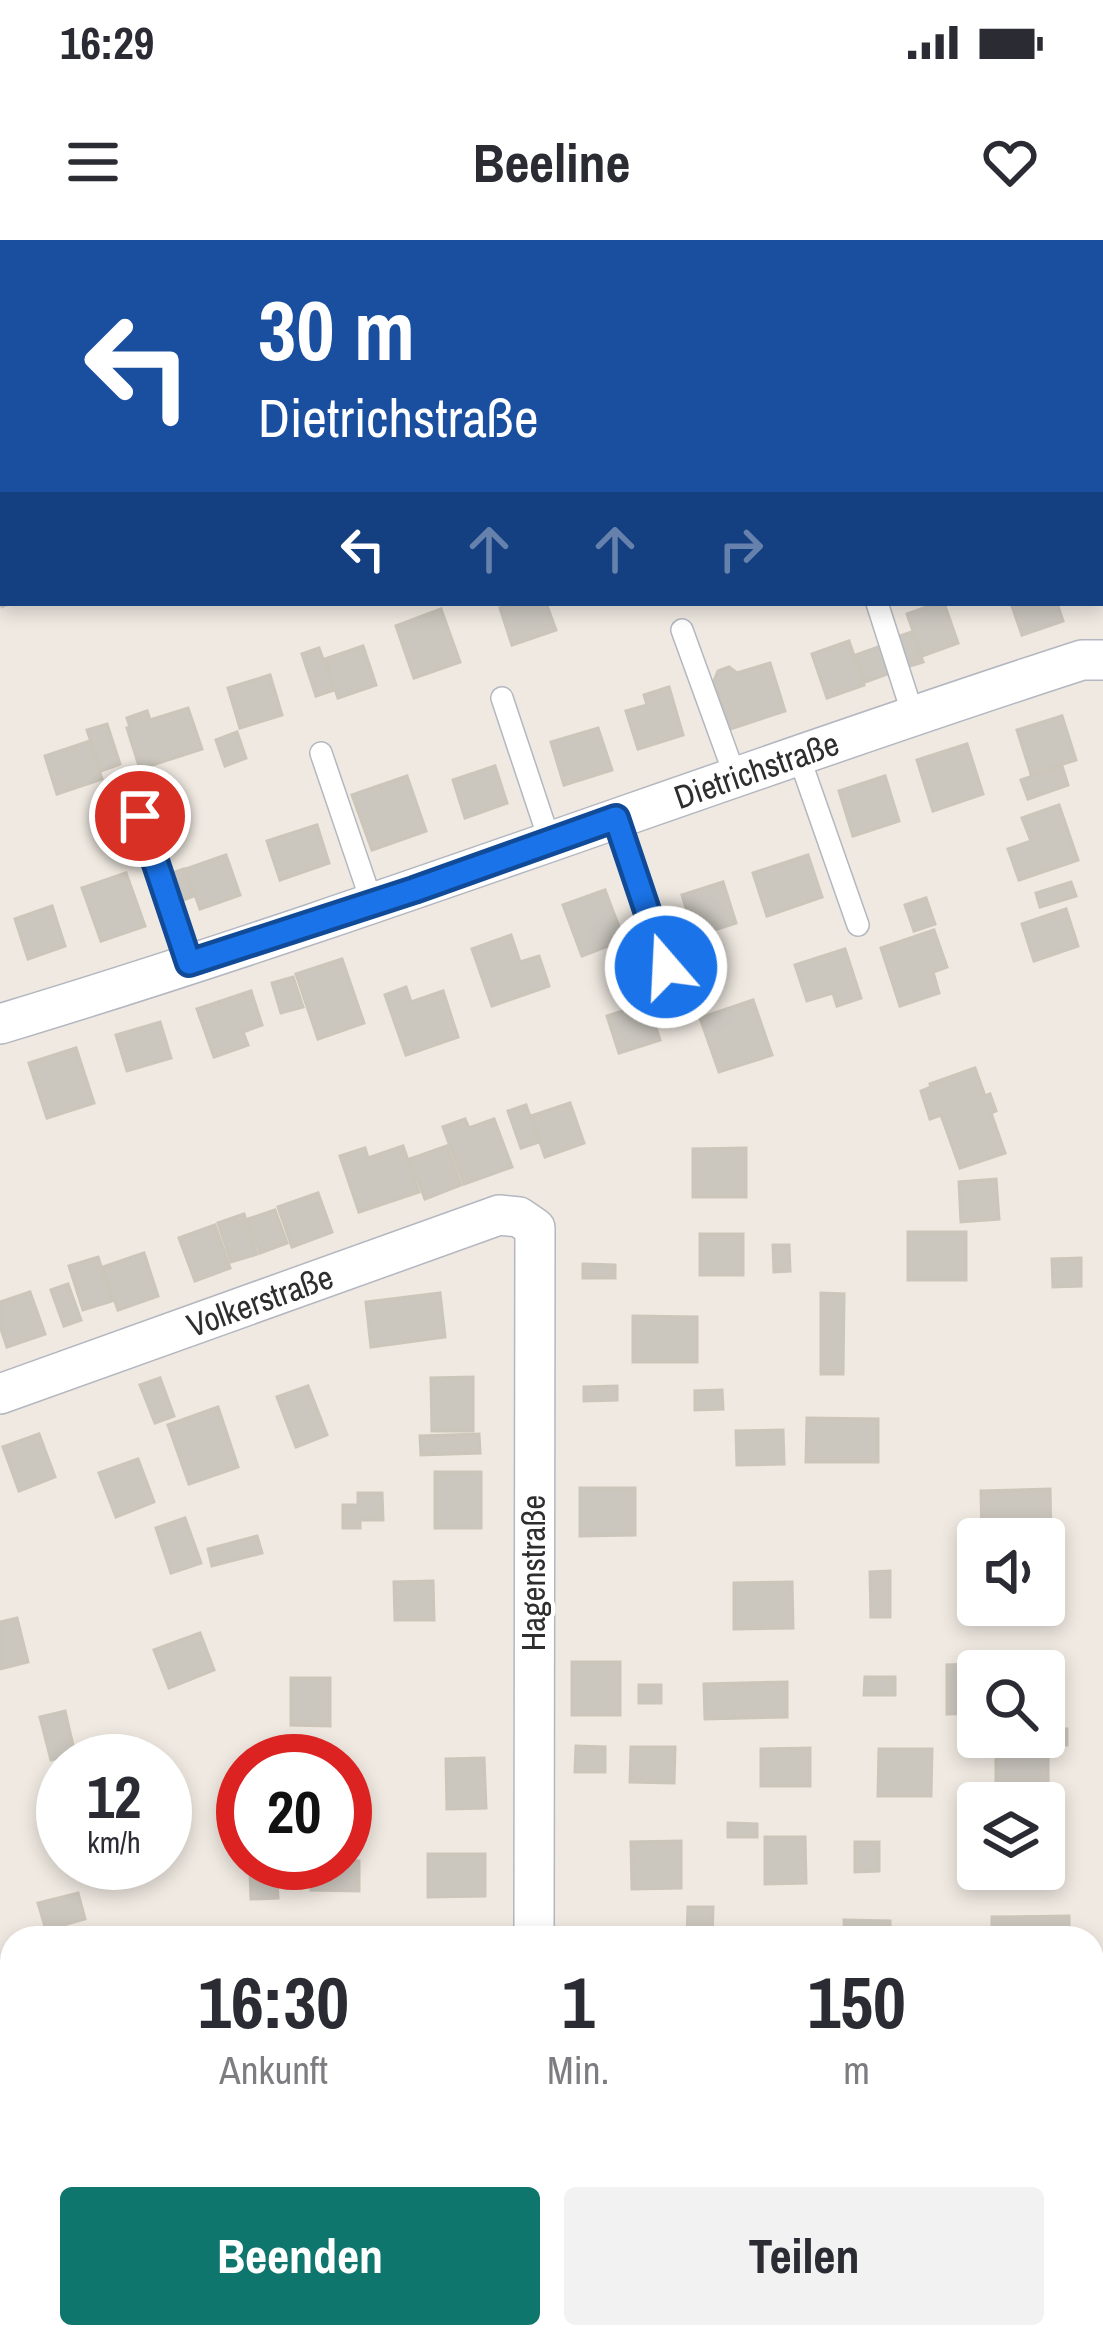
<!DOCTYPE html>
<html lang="de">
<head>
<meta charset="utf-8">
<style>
	:root { --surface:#fff; --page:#f2f2f3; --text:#2b2b33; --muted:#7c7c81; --accent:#0f766e }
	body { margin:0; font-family:"Archivo Narrow",sans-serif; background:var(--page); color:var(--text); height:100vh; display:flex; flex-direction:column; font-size:45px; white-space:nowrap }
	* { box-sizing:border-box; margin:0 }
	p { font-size:39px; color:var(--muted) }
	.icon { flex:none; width:66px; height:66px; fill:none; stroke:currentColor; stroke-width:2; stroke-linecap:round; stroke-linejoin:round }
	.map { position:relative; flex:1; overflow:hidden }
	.panel { position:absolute; left:0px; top:1686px; width:1104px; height:423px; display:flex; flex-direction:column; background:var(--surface); border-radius:36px 36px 0 0; box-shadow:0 6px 18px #0003 }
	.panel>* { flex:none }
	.banner { position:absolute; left:0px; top:0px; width:1104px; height:366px; box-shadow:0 6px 18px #0003; background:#1a4fa0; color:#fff; overflow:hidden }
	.tools { position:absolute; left:957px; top:1278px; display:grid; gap:24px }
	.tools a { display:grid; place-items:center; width:108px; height:108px; border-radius:12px; background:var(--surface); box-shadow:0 6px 18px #0003; font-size:60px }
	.speed { position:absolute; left:36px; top:1494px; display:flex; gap:24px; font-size:60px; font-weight:700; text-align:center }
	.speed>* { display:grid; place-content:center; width:156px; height:156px; border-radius:50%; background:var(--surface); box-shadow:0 6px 18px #0003; line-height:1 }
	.speed small { font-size:30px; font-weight:400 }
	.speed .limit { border:18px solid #d22; background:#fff; color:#111 }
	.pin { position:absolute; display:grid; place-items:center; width:102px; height:102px; color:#fff; margin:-51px; border:6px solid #fff; border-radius:50%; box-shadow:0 3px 12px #0007 }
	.me { position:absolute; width:132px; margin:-66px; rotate:341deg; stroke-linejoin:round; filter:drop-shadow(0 0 9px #0008) }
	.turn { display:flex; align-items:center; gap:42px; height:252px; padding:0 60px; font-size:54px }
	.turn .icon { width:156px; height:156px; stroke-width:2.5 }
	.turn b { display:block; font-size:84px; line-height:102px }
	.lanes { display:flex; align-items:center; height:114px; padding:0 60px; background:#0003; justify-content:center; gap:60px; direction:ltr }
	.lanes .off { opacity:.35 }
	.eta { display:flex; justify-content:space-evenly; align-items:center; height:204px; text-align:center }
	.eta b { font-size:72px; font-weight:700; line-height:84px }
	.button { display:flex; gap:24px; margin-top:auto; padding:24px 60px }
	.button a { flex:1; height:138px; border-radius:12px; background:var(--accent); color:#fff; font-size:48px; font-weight:700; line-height:138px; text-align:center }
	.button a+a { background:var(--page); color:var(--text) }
	.status { display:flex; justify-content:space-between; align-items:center; height:84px; padding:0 60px; background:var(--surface); direction:ltr }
	.status svg { height:33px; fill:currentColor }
	header { display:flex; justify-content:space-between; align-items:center; height:156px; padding:0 60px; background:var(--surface); font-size:54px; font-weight:700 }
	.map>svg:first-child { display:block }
</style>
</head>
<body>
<div class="status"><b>16:29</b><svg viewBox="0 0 49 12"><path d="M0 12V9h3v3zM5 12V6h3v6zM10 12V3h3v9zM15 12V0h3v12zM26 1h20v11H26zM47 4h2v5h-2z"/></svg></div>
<header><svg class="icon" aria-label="menu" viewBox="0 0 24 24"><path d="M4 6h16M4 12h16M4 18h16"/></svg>Beeline<svg class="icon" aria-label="heart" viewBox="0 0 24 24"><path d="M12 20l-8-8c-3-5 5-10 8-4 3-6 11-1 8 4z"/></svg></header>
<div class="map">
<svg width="1103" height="2108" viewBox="0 0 1103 2108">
	<rect width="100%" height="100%" fill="#efe9e1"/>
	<g fill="#cbc7bf" stroke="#cbc5ba" stroke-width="3">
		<path d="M515,363h31l10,27 -44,15 -12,-37z"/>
		<path d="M938,363h6l14,40 -36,13 -15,-42z"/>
		<path d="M1011,363h46l6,18 -41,14z"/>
		<path d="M441,369l19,53 -46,16 -18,-52z"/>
		<path d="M912,392l11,30 -16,5 -10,-30z"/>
		<path d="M849,401l15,44 -37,13 -15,-44z"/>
		<path d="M363,406l13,39 -38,13 -13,-39z"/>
		<path d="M881,406l9,27 -25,9 -9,-27z"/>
		<path d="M319,408l15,42 -18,6 -14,-42z"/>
		<path d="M770,423l15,48 -55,18 -16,-48 4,-10 11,-4 8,6z"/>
		<path d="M270,435l12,40 -42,13 -12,-40z"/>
		<path d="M669,447l14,48 -45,14 -12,-38 21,-6 -3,-10z"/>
		<path d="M188,468l14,41 -62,20 -13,-41 3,-1 -3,-9 20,-7 3,9z"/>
		<path d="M1062,476l14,44 -45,14 -14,-44z"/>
		<path d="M107,484l13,40 -19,7 -14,-41z"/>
		<path d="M598,488l14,42 -48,15 -13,-43z"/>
		<path d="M237,492l9,26 -21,8 -9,-26z"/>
		<path d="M90,501l12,38 -45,15 -12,-38z"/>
		<path d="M967,504l16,50 -50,17 -16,-51z"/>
		<path d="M495,526l12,37 -42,15 -12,-38z"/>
		<path d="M1062,526l6,19 -40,14 -7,-19z"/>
		<path d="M407,536l19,55 -54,19 -20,-55z"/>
		<path d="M885,536l14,45 -46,15 -14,-45z"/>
		<path d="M1059,565l19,55 -59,20 -11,-31 23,-8 -9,-23z"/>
		<path d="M317,585l12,38 -49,17 -13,-39z"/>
		<path d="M226,615l14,40 -40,14 -14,-40z"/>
		<path d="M808,615l14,42 -55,19 -14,-43z"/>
		<path d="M184,629l10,27 -17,6 -10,-27z"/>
		<path d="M126,633l19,53 -44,15 -19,-53z"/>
		<path d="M723,642l13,41 -41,13 -13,-41z"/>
		<path d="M1071,642l5,14 -36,11 -4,-14z"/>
		<path d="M605,650l19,50 -42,16 -19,-51z"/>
		<path d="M926,658l9,26 -21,7 -9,-26z"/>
		<path d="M52,666l13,40 -37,13 -13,-40z"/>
		<path d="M1066,669l12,37 -44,15 -12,-37z"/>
		<path d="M934,690l13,37 -14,5 6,21 -39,13 -19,-58z"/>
		<path d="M511,695l9,27 19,-6 10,30 -57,20 -20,-57z"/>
		<path d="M845,709l16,49 -24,8 -4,-13 -26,8 -12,-36z"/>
		<path d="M342,719l22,64 -46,16 -22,-65z"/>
		<path d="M293,737l10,30 -22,6 -9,-30z"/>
		<path d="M406,747l5,15 32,-11 15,46 -52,18 -21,-60z"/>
		<path d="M251,751l11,34 -19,7 5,13 -34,12 -17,-48z"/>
		<path d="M753,760l19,55 -53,17 -19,-54z"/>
		<path d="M648,763l12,37 -41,13 -12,-37z"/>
		<path d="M160,782l11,36 -44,13 -11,-36z"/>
		<path d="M76,808l18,55 -47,15 -18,-55z"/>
		<path d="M975,828l10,28 5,-2 6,17 -5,2 14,40 -45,15 -19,-53 -11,4 -9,-28 10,-4 -1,-3z"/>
		<path d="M570,863l14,40 -39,14 -14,-41z"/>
		<path d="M526,865l13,37 -18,6 -13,-37z"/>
		<path d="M465,879l4,9 25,-9 18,48 -48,17 -21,-57z"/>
		<path d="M403,906l16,46 -60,20 -19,-56 25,-8 3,10z"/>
		<path d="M447,906l14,39 -36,14 -15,-40z"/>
		<path d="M746,908v49h-53v-48z"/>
		<path d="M996,939l3,40 -38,3 -2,-40z"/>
		<path d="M318,953l14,39 -40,15 -14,-40z"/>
		<path d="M275,970l12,33 -27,10 -12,-34z"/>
		<path d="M244,974l13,40 -26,8 -13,-39z"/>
		<path d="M215,985l15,43 -35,13 -16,-43z"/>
		<rect x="908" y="992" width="58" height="48"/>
		<rect x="700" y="994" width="43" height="41"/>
		<path d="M773,1005h16l1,26 -16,1z"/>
		<path d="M144,1013l14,43 -40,14 -15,-43z"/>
		<path d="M98,1017l14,44 -29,9 -14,-44z"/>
		<path d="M1081,1018v28l-28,1 -1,-28z"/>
		<path d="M583,1024l32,1v13h-32z"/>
		<path d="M68,1044l13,36 -17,6 -13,-36z"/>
		<path d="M30,1052l15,42 -38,13 -7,-21v-24z"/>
		<path d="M440,1053l5,44 -74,10 -5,-45z"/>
		<path d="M821,1053l23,1 -1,80h-22z"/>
		<path d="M633,1076l64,1v45h-64z"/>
		<path d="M473,1137v54h-41l-1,-53z"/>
		<path d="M160,1138l14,38 -19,7 -15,-38z"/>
		<path d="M308,1146l19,49 -31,12 -19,-50z"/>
		<path d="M617,1146v14l-33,1v-14z"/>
		<path d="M722,1150l1,19 -28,1v-19z"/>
		<path d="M218,1167l20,60 -49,17 -21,-59z"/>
		<path d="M807,1178l71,1v43h-72z"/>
		<path d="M783,1190l1,34 -47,1 -1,-34z"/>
		<path d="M39,1194l16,43 -36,14 -16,-44z"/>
		<path d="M479,1194l1,19 -59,2 -1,-19z"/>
		<path d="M138,1219l16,43 -38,15 -17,-44z"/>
		<rect x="435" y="1232" width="46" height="56"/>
		<path d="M580,1248h55v47l-55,1z"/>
		<path d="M1050,1249l1,48 -69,2 -1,-48z"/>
		<path d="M358,1253h24l1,27h-23v8h-17v-23h15z"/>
		<path d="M185,1278l16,45 -30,10 -15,-45z"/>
		<path d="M257,1296l5,17 -50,13 -4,-17z"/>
		<path d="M890,1331v46h-19l-1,-45z"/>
		<path d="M433,1341l1,39h-39l-1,-38z"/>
		<path d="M792,1342l1,46 -59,1v-46z"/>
		<path d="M17,1378l11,44 -28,7v-47z"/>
		<path d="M200,1393l14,37 -45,18 -15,-38z"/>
		<rect x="572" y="1422" width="48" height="53"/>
		<path d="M1008,1423v8h-30v42l-31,1v-49z"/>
		<path d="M865,1437h30v18h-31z"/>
		<path d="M291,1438h39v48l-39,-1z"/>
		<path d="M787,1442v35l-82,2 -1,-35z"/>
		<rect x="639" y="1445" width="22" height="18"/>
		<path d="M65,1471l10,43 -24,6 -11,-43z"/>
		<path d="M1044,1489h23v16h-42v-8h19z"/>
		<path d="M576,1506l29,1v25h-30z"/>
		<path d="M631,1507h44l-1,36 -44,-1z"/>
		<rect x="996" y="1507" width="52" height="47"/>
		<path d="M810,1508v38h-49v-37z"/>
		<path d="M879,1509h53l-1,47h-53z"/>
		<path d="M484,1518l2,50 -39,1 -1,-50z"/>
		<path d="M728,1583l29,1v13h-29z"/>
		<path d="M345,1592h3l-1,29h12v30l-48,-1 1,-27h33z"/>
		<path d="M765,1597h40l1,46 -41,1z"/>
		<path d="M681,1601v47l-49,1 -1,-47z"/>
		<path d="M855,1602h24v29l-24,1z"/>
		<path d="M428,1614h57v42l-57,1z"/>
		<path d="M250,1632h11v10h16l1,16 -27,1z"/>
		<path d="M78,1653l7,26 -39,11 -8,-27z"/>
		<path d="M688,1667h25l-1,31h-25z"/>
		<path d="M1069,1676v22h-77v-21z"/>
		<path d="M844,1680l46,1v17h-68l23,-1z"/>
		<path d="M399,1690v8h-56v-7z"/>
		<path d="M12,1998v54l-12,3v-54z"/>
		<path d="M12,2089v8h54l2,11h-68v-16z"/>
		<path d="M150,2097h31l3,11h-39l-2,-9z"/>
		<path d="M342,2097h49l4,11h-49z"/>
		<path d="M406,2097h62l4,11h-77l-2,-6z"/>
	</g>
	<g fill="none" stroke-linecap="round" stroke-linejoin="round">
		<g stroke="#b4b7c1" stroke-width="24">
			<g id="service">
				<path d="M877,363l36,112"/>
				<path d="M682,390l53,146"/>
				<path d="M502,458l48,144"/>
				<path d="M321,513l51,150"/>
				<path d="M798,514l60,171"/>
				<path d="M140,576l49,147"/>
				<path d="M616,578l50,149"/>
			</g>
		</g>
		<g stroke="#b4b7c1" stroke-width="42">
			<g id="minor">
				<path id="s1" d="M0,784c365,-110 720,-247 1082,-364h21"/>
				<path id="s2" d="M0,1154l499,-179 20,2 16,11 -1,710"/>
				<path d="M1092,1995l11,-4"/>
				<path d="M539,2097v11"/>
				<path d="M773,2108l31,-11"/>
			</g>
		</g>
		<g stroke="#c9c9c9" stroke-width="6" stroke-dasharray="9 6" stroke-linecap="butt">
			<path d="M1101,42l2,1"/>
			<path d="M0,366l7,-3"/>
		</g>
		<use href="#service" stroke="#fff" stroke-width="21"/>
		<use href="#minor" stroke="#fff" stroke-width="39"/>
	</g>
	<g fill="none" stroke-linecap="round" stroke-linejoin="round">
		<g stroke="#114b97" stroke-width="30">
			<path id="route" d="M140,576l49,147 225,-73 202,-72 50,149"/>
		</g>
		<use href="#route" stroke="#1a73e8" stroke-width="21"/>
	</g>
	<g text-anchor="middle" stroke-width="9" stroke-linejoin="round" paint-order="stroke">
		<g font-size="33" fill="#2e2e2e" stroke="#fff">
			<text dy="12" stroke="none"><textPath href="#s1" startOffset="798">Dietrichstraße</textPath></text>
			<text dy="12" stroke="none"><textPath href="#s2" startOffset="276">Volkerstraße</textPath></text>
			<text transform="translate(533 1333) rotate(-90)" y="12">Hagenstraße</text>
		</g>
	</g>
</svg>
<div class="tools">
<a><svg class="icon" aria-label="sound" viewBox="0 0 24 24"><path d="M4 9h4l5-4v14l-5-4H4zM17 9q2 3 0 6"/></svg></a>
<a><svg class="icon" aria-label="search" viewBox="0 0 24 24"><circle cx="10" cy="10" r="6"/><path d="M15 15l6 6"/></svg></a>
<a><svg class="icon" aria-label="layers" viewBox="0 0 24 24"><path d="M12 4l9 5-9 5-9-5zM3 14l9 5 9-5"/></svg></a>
</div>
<div class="speed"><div>12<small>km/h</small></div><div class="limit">20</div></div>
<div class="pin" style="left:140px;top:576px;background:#d93025"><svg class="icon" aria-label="arrive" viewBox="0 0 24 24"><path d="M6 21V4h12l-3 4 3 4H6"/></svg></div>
<svg class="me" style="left:666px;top:727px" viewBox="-20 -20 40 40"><circle r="17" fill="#1a73e8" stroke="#fff" stroke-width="3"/><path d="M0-11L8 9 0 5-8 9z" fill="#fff"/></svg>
<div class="banner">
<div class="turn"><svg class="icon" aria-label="left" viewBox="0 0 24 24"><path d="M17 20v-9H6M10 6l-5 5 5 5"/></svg><div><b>30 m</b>Dietrichstraße</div></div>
<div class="lanes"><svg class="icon" aria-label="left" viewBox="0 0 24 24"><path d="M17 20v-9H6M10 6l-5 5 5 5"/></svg><svg class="icon off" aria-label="ahead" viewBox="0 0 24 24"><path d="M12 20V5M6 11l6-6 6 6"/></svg><svg class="icon off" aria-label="ahead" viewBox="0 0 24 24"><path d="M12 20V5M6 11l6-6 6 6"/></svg><svg class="icon off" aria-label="right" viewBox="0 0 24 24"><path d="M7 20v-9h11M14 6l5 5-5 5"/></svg></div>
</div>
<section class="panel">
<div class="eta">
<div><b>16:30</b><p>Ankunft</p></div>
<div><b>1</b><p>Min.</p></div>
<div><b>150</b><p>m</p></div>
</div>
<div class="button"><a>Beenden</a><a>Teilen</a></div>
</section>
</div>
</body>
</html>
